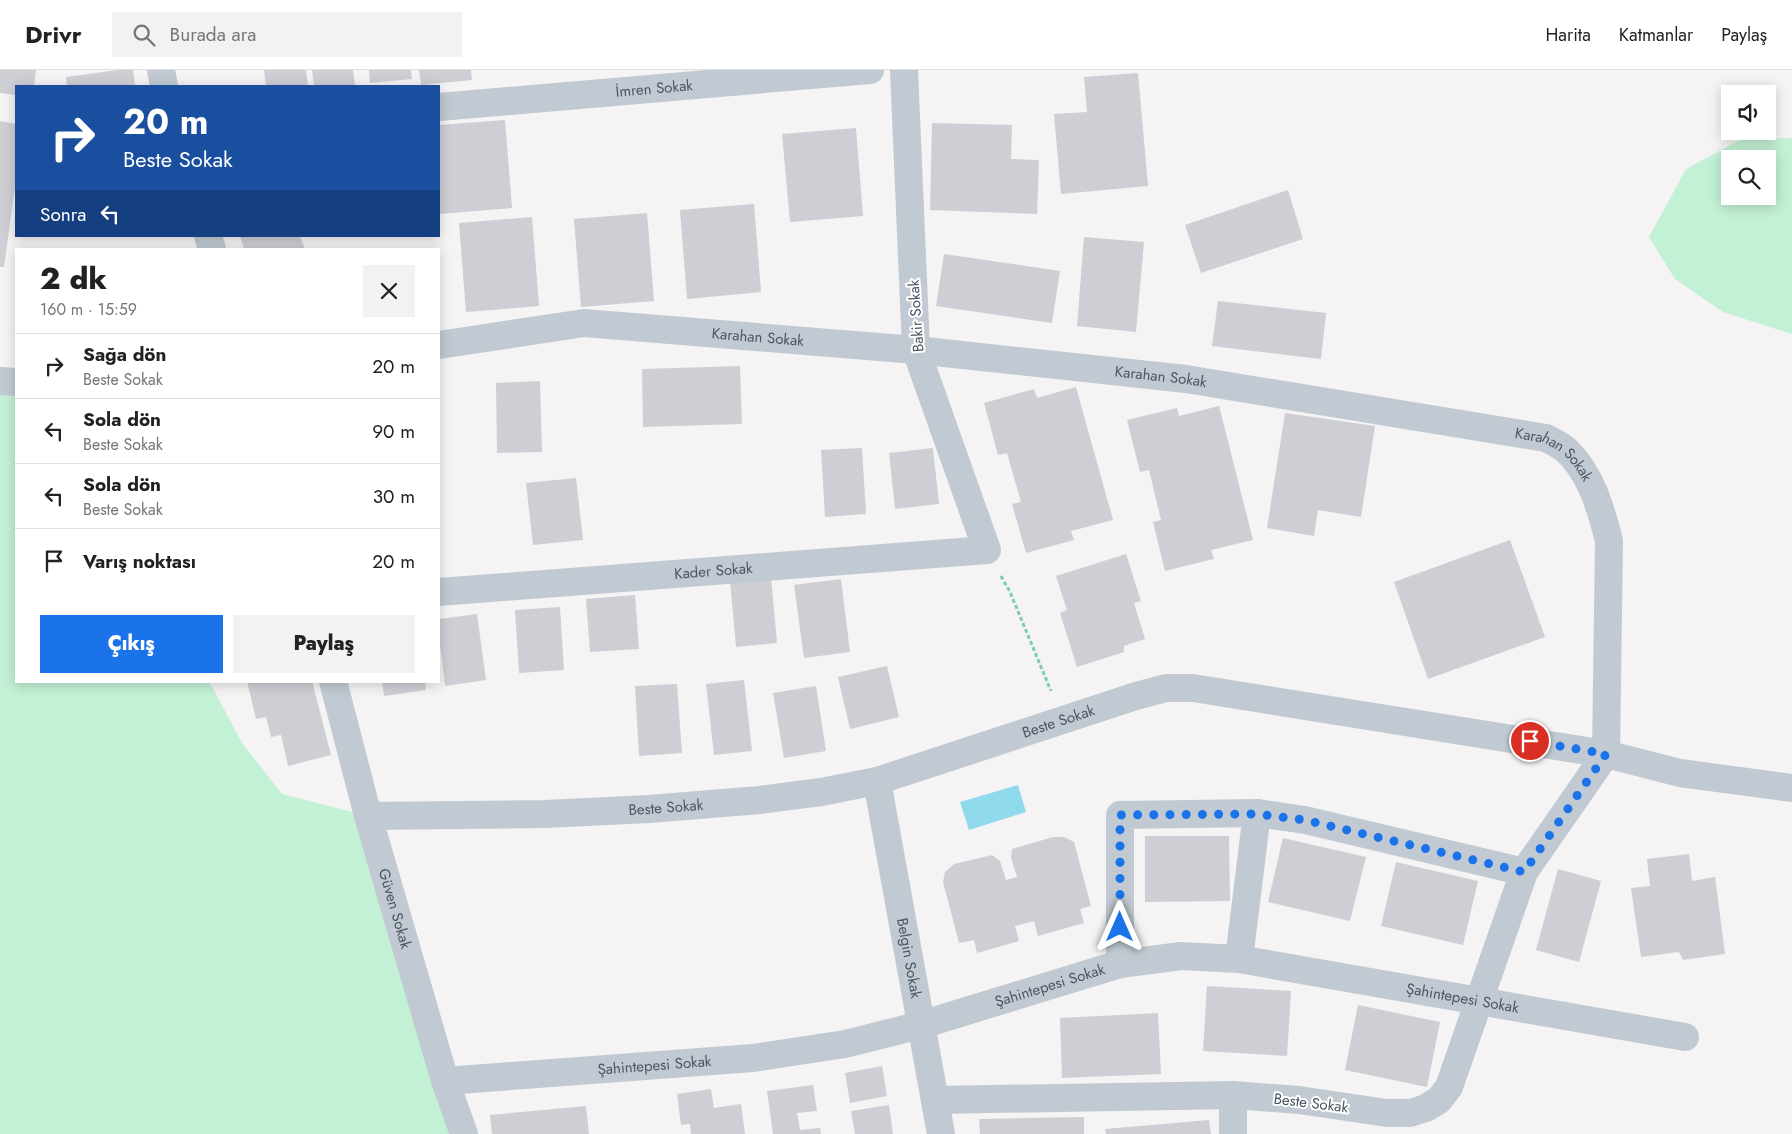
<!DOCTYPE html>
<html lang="tr">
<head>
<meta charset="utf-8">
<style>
	:root { --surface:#fff; --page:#f2f2f2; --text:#222; --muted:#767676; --line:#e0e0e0; --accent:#1a73e8 }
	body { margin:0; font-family:Jost,sans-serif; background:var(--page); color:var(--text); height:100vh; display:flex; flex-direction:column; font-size:19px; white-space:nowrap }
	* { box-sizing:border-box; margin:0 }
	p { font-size:16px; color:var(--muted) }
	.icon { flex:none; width:28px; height:28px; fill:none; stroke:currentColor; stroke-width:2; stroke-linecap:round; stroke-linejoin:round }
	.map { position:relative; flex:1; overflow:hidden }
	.side { position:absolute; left:15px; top:178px; width:425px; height:435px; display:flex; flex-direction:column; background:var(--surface); border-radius:0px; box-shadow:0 2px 12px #0003 }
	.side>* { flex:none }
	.top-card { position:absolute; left:15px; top:15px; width:425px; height:152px; border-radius:0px; box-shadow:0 2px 12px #0003; background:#1a4fa0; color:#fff; overflow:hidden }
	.buttons { position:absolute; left:1721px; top:15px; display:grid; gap:10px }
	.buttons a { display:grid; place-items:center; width:55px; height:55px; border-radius:0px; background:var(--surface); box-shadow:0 2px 12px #0003; font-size:25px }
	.pin { position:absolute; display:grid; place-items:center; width:42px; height:42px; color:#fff; margin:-21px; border:2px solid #fff; border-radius:50%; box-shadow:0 1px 5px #0007 }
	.me { position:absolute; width:55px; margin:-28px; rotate:0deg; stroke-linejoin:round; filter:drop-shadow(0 0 4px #0008) }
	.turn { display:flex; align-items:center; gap:18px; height:105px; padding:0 25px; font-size:22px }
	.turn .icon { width:65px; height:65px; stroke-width:2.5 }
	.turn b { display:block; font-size:35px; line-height:42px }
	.then { display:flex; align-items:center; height:48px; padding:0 25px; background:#0003; gap:10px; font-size:19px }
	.round { display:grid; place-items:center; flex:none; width:52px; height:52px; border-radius:0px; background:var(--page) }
	.overview { display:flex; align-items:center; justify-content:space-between; height:85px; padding:0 25px }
	h1 { font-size:30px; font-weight:800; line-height:38px }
	.cta { display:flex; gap:10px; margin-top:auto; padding:10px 25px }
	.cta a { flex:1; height:58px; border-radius:0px; background:var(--accent); color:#fff; font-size:20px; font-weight:800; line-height:58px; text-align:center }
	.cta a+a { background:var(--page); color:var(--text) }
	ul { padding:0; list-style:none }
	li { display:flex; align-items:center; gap:15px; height:65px; padding:0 25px; border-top:1px solid var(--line) }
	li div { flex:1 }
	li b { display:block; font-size:19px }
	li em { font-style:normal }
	header { display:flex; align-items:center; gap:30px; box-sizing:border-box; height:70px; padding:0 25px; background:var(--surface); border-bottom:1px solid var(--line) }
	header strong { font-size:24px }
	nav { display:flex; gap:28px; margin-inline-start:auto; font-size:18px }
	.search { width:350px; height:45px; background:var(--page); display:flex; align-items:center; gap:12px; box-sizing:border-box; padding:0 18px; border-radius:0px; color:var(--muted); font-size:19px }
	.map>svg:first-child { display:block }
</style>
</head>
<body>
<header>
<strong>Drivr</strong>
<div class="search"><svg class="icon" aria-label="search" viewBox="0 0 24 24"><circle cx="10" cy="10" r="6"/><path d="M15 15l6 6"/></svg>Burada ara</div>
<nav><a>Harita</a><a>Katmanlar</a><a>Paylaş</a></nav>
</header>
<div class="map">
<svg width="1792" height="1064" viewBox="0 0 1792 1064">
	<rect width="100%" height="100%" fill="#f5f3f3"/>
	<g fill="#c3f1d5" fill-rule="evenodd">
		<path d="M1792,68v196l-69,-22 -48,-33 -26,-42 37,-68 56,-30zM1730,89h38v37h-38z"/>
		<path d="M0,311l16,1v299h193l33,62 40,51 86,22 96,318h-464z"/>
	</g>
	<path fill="#90daee" d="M1018,715l8,27 -57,18 -9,-28z"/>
	<g fill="#cdcfd5">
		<path d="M0,0h36l-2,16h-18v9l-16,-2z"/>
		<path d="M118,0h15l2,16h-68l-1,-9z"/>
		<path d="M264,0h42l2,16h-42z"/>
		<path d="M312,0h41l2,16h-41z"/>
		<path d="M369,0h42l1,9 -42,4z"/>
		<path d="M419,0h52l1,10 -51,5z"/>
		<path d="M1138,3l10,113 -87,8 -7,-80 33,-2 -3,-35z"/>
		<path d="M505,50l7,88 -73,6v-89z"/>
		<path d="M0,51l16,3v55l-12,88h-4z"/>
		<path d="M932,53l80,2 -1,34 28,1 -2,54 -107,-4z"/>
		<path d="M856,58l7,88 -73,6 -8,-88z"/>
		<path d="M1288,120l15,49 -102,34 -16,-48z"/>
		<path d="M754,134l7,88 -74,7 -7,-89z"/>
		<path d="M647,143l7,88 -73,6 -7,-88z"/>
		<path d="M532,147l7,89 -73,6 -7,-89z"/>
		<path d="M240,166h60l5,13h-61z"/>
		<path d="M1084,167l60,5 -8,90 -59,-6z"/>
		<path d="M944,184l116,17 -8,52 -116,-17z"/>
		<path d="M1218,231l108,12 -5,46 -109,-13z"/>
		<path d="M740,296l2,58 -99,3 -1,-58z"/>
		<path d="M540,311l2,71 -45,1 -1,-70z"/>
		<path d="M1076,317l37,133 -42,11 3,9 -48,13 -14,-49 9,-2 -14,-49 -9,2 -14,-52 50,-14 3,9z"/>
		<path d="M1219,336l34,134 -42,10 3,9 -49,12 -12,-49 8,-2 -12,-50 -9,2 -13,-52 50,-12 2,8z"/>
		<path d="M1285,343l90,13 -14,91 -43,-7 -4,26 -47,-8z"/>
		<path d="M862,378l4,66 -41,3 -4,-67z"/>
		<path d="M933,378l6,56 -44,5 -6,-56z"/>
		<path d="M576,408l7,62 -50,5 -7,-62z"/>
		<path d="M1510,470l35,97 -117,42 -34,-97z"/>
		<path d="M1126,484l15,47 -7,2 11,36 -21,7v6l-47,15 -17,-54 7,-3 -11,-34z"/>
		<path d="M771,507l6,66 -41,4 -6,-66z"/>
		<path d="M841,509l9,73 -46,6 -10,-73z"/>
		<path d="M635,525l4,54 -49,3 -4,-53z"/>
		<path d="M560,537l4,63 -45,3 -4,-63z"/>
		<path d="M477,544l9,66 -41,6 -6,-50v-17z"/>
		<path d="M887,596l12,51 -49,12 -12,-52z"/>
		<path d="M744,610l8,71 -38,4 -8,-71z"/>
		<path d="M247,611h65l19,74 -43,11 -7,-31 -10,2 -5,-20 -10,2z"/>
		<path d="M382,611h43l1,9 -42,6z"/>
		<path d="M677,614l5,69 -43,3 -4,-70z"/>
		<path d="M816,616l10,65 -42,7 -11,-65z"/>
		<path d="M1145,766h84l1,65 -85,1z"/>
		<path d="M1053,767h11l10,5 17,64 -11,3 4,14 -46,13 -4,-15 -19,5 4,15 -42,12 -3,-13 -15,3 -16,-61 2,-10 9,-8 38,-9 8,6 6,19 11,-3 -6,-19 1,-9z"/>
		<path d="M1283,768l83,19 -16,64 -82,-19z"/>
		<path d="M1689,784l3,27 23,-4 10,77 -42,6 -4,-8 -38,5 -10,-69 19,-2 -3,-27z"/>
		<path d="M1396,792l82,19 -15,64 -82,-19z"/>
		<path d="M1558,799l43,12 -22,81 -43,-12z"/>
		<path d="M1207,916l84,5 -4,65 -84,-5z"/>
		<path d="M1358,935l82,17 -13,65 -82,-17z"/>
		<path d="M1158,943l3,61 -99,4 -2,-60z"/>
		<path d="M882,996l5,30 -37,7 -5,-30z"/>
		<path d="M813,1015l4,26 -20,2 3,17 20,-2 1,6h-48l-6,-43z"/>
		<path d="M711,1019l3,19 27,-4 4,30h-54l-1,-10 -9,1 -4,-31z"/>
		<path d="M889,1035l4,29h-38l-4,-23z"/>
		<path d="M586,1036l3,28h-97l-2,-19z"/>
		<path d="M1084,1047v17h-104l-1,-15z"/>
		<path d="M1209,1050l2,14h-105l-1,-5z"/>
	</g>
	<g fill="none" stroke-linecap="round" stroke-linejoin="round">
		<path stroke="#7ad0a6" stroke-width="3" stroke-dasharray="4 2.5" stroke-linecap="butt" d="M1001,506l9,16 41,99"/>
		<g stroke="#c1cad2" stroke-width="28">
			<path d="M161,0l3,16"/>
			<path id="s1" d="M439,37l431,-37"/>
			<path d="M208,166l4,13"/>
			<path id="s2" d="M439,275l145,-22 332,27 270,29 360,59c7,4 14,7 20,12 25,23 35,59 43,91l-3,213 74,19 112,15"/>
			<path d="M0,311l16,1"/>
			<path id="s3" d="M439,522l548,-42 -71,-200 -12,-280"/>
			<path id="s4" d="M333,611l35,135 77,265 19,53"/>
			<path id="s5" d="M877,711l64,353"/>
			<path id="s6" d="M368,746l177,-2 104,-5 111,-9 61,-8 56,-11 259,-85 30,-8h27l413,66 -82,118 -75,215 -10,13 -13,8 -16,5h-23l-88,-13 -66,-5 -298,5"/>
			<path d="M1239,889l18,-146"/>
			<path d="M1120,894v-149l137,-2 48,7 219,52"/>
			<path id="s7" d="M445,1011l308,-23 92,-14 76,-19 199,-61 61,-8 58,3 446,78"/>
			<path d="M1233,1064v-39"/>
		</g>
	</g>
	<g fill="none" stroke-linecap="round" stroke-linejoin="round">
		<path stroke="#1a73e8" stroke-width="9" stroke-dasharray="0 16.2" d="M1120,857v-112l136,-1 49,6 219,52 82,-118 -76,-13"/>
	</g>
	<g text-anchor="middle" stroke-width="4" stroke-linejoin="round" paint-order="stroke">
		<g font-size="15" fill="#4a5661" stroke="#fff">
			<text dy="5" stroke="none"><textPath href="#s1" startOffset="216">İmren Sokak</textPath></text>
			<text transform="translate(916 246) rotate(-94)" y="5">Bakir Sokak</text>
			<text dy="5" stroke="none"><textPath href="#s2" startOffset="321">Karahan Sokak</textPath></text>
			<text dy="5" stroke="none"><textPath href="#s2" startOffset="726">Karahan Sokak</textPath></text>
			<text dy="5" stroke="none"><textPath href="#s2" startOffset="1131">Karahan Sokak</textPath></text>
			<text dy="5" stroke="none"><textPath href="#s3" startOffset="275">Kader Sokak</textPath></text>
			<text dy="5" stroke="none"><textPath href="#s6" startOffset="702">Beste Sokak</textPath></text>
			<text dy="5" stroke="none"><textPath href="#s6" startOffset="298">Beste Sokak</textPath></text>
			<text dy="5" stroke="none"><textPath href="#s4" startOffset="236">Güven Sokak</textPath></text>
			<text dy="5" stroke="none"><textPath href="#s5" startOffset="180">Belgin Sokak</textPath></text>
			<text dy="5" stroke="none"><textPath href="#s7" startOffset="615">Şahintepesi Sokak</textPath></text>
			<text dy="5" stroke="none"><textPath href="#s7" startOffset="1035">Şahintepesi Sokak</textPath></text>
			<text dy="5" stroke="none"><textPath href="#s7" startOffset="210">Şahintepesi Sokak</textPath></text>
			<text transform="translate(1311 1033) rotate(7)" y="5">Beste Sokak</text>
		</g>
	</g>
</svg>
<div class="buttons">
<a><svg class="icon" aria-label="sound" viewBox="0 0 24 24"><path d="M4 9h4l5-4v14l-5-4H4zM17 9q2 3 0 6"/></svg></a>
<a><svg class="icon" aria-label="search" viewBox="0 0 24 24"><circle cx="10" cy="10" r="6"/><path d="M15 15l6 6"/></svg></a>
</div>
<div class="pin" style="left:1530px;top:671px;background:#d93025"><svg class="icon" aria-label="arrive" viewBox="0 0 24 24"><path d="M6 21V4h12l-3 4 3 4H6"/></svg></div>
<svg class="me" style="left:1120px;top:857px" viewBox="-20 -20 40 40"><path d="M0-17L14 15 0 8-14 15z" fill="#1a73e8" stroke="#fff" stroke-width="4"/></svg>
<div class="top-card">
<div class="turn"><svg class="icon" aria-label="right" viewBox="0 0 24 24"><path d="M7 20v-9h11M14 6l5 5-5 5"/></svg><div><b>20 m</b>Beste Sokak</div></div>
<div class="then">Sonra<svg class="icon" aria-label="left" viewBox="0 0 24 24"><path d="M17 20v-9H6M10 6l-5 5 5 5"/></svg></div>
</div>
<section class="side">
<div class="overview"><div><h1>2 dk</h1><p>160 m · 15:59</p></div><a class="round"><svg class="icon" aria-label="close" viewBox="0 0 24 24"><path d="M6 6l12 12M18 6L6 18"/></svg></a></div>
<ul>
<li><svg class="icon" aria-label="right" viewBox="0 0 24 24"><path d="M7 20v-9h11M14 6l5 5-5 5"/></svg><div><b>Sağa dön</b><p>Beste Sokak</p></div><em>20 m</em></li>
<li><svg class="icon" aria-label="left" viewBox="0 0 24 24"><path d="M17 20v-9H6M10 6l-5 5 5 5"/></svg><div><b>Sola dön</b><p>Beste Sokak</p></div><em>90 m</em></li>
<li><svg class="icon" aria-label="left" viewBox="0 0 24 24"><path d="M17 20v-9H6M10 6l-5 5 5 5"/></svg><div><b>Sola dön</b><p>Beste Sokak</p></div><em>30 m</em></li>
<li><svg class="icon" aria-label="arrive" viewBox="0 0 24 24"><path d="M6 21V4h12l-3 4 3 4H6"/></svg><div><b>Varış noktası</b></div><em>20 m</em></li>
</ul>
<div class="cta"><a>Çıkış</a><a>Paylaş</a></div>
</section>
</div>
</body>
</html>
